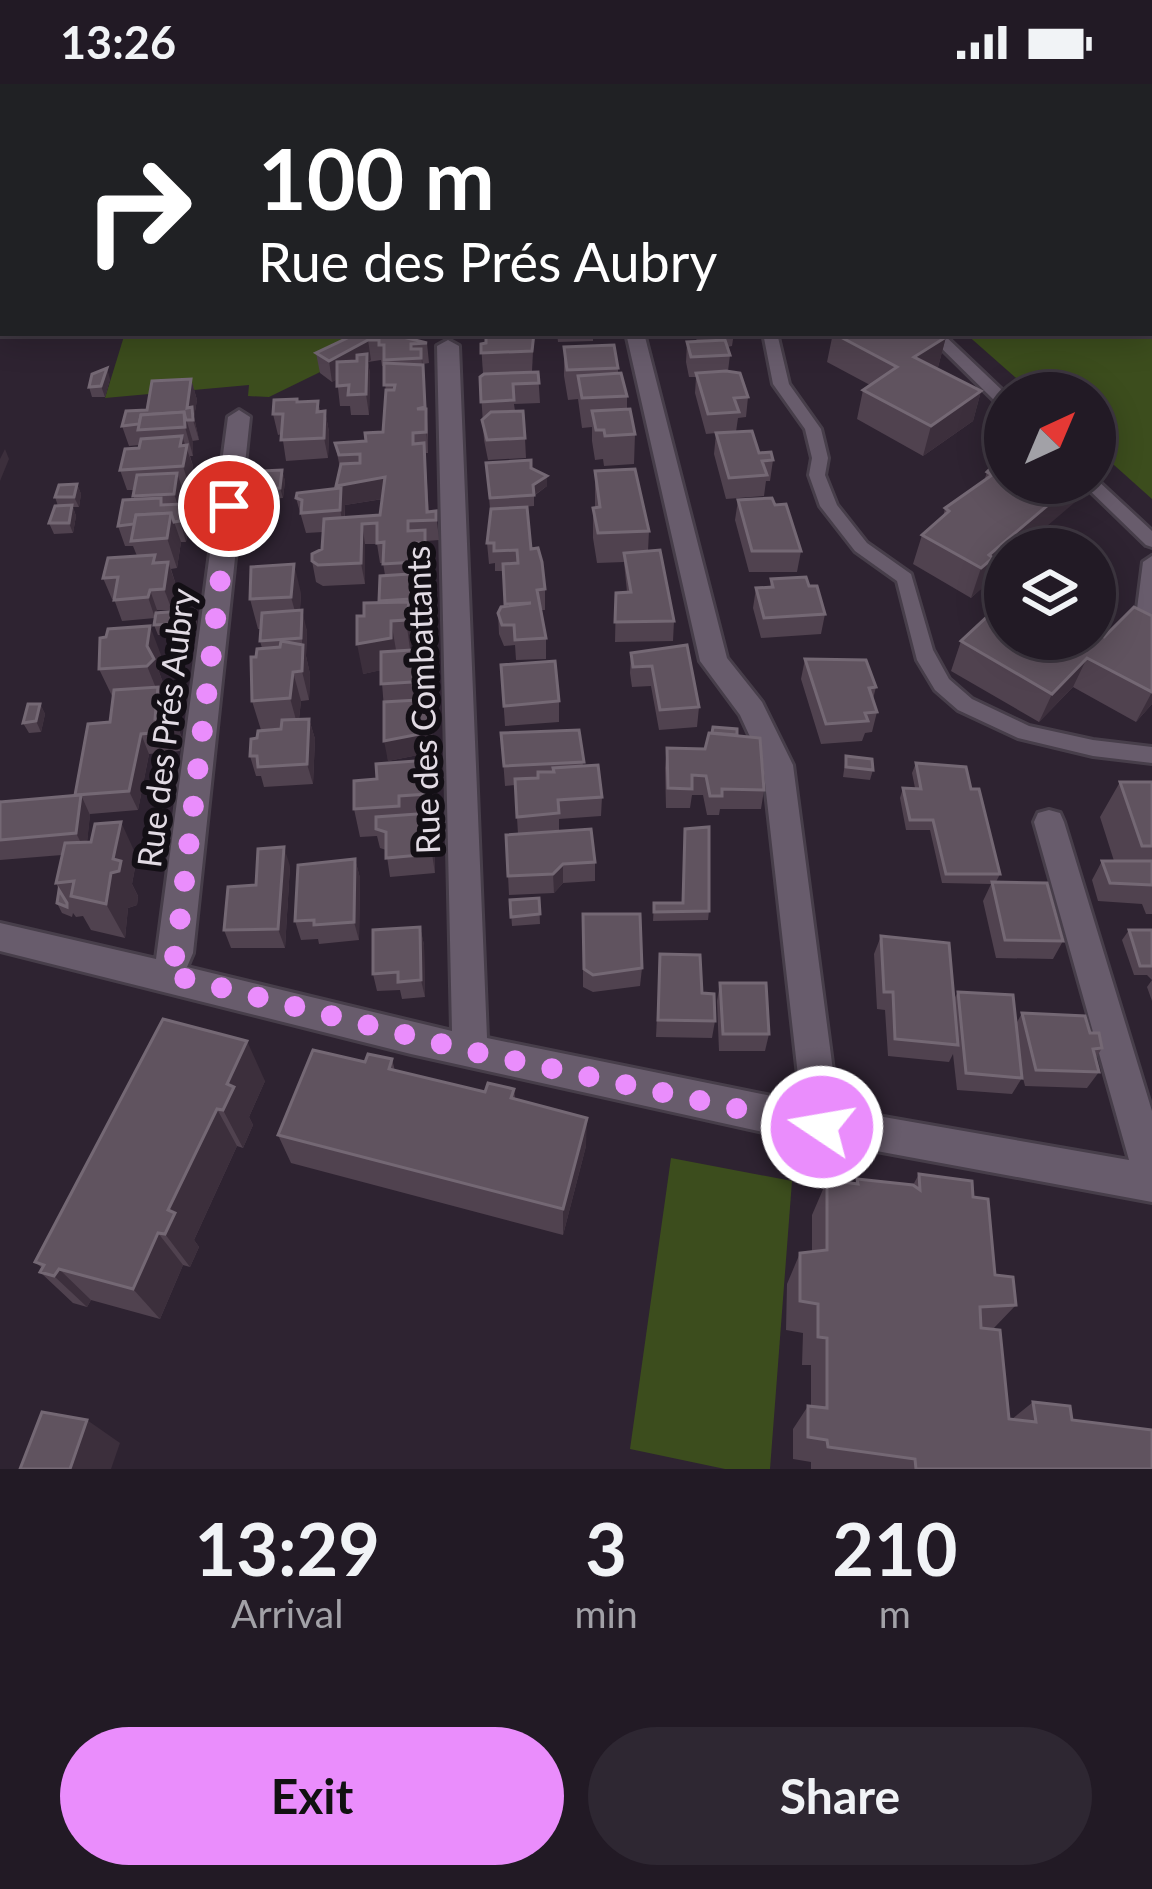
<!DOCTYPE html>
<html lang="en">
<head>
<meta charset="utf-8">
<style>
	:root { --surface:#221a25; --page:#2e2732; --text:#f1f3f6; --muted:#a2a1a7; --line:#3f3842; --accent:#ea8dfc }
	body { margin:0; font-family:Lato,sans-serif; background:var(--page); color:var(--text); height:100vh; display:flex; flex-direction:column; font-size:45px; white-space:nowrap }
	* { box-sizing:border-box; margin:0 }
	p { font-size:39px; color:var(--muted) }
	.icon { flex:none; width:66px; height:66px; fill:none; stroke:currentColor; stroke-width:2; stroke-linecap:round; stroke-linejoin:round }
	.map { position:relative; height:1385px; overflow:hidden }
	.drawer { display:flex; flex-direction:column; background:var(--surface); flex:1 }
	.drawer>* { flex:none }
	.banner { position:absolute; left:0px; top:0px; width:1152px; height:252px; box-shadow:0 6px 30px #0003,0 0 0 3px var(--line); background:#202124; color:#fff; overflow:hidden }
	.needle { width:78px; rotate:44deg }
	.fabs { position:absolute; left:984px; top:288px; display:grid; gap:24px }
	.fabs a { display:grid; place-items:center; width:132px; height:132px; border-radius:50%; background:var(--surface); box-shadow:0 6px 30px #0003,0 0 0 3px var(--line); font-size:60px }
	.pin { position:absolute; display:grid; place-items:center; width:102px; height:102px; color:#fff; margin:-51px; border:6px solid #fff; border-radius:50%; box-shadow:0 3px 12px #0007 }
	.me { position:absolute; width:132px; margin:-66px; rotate:282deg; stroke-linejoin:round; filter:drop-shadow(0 0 9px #0008) }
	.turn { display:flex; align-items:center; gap:42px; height:252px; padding:0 60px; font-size:54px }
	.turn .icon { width:156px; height:156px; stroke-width:2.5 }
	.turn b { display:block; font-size:84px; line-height:102px }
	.eta { display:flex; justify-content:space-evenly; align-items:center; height:204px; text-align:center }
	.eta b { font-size:72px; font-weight:700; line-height:84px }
	.action { display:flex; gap:24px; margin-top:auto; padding:24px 60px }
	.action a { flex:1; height:138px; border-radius:72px; background:var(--accent); color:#111; font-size:48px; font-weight:700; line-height:138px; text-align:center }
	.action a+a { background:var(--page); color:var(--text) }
	.status { display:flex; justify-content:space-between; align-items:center; height:84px; padding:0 60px; background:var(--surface); direction:ltr }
	.status svg { height:33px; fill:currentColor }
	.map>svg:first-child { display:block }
</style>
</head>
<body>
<div class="status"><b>13:26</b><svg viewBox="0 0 49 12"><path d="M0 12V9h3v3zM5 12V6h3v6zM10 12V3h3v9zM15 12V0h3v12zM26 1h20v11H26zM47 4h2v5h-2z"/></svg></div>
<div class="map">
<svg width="1152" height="1385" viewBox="0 0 1152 1385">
	<rect width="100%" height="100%" fill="#2e2331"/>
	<g fill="#3c4d1d">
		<path d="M0,0h1152v415l-57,-51v-55h-62l-68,-60h184v-246h-1146l-3,208z"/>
		<path d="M125,249h275l-131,64 -21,-1 1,-11 -144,13z"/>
		<path d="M671,1074l121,23 -22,288h-45l-95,-20z"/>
	</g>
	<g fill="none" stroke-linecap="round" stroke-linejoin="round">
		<g stroke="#473e4a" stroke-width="6">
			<g id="lane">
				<path d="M763,249h14l12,51 32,45 7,29 -3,17 12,30 30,38 44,31 22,76 16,29 23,20 57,27 64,14 59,7v16l-59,-7 -75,-18 -60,-28 -23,-20 -18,-30 -20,-79 -42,-30 -35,-45 -11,-31 3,-17 -7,-29 -32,-45z"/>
				<path d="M926,249h16l63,60v14l-6,-2z"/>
				<path d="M1096,395l56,52v16l-6,-2 -64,-62h13z"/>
				<path d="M1152,472v67l-7,-2 -8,-12 6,-47z"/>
			</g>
		</g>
		<g stroke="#473e4a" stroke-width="6">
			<path id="street" d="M626,249l19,4 82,321 35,44 31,63 45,344 291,51 -95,-338 4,-9 11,-3 11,3 4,9 88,289v91l-324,-60 -6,3 -411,-91 -411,-103v-28l156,36 72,-542 11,-7 11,7 -57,536 -6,14 265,64 -15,-685 11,-6 11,6 28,692 314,64 -38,-337 -23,-50 -40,-54z"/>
		</g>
		<use href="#lane" fill="#685c6c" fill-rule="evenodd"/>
		<use href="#street" fill="#685c6c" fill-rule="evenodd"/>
	</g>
	<g fill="#50424f" fill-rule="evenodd">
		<path d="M358,249l45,4 24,6 2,20 -6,1 5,66v23h-3l4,59 7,-1 3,29 -13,1 1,22 -7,1 -1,9 8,20v15h-13v12h-2l2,12 -4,17 -14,2 31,-2 4,50h3l3,26 -5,1 1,26 -45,9 -7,-91 -18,4 1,-58 15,-14 6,-27 -2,-12h-3l-3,-19h-12v40l-42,2 -7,-4 -4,-21 10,-12 1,-17 -17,1 -10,-35 40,-10 4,-20 -5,-25 31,-2 17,-9 3,-37 -2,-29h-2l-1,-6 -13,2 2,12 -1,41h-18l-1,-9h-10l-3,-27 -5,3 -12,-9 -4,-20zM383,415l-3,16 -35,3v-13z"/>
		<path d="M534,249l-2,38 -49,3 -2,-30z"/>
		<path d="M557,249h36v8l-35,1z"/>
		<path d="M695,249h39l-2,13 -5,1 3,8 -2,16 20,26 -2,20 -8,1 -2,14 23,21 14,7 -3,21h-4l-2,15 -38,3 -12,-45 2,-21 -10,1 -11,-41 1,-16h-7l-3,-15 1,-20h10z"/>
		<path d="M833,249l113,4 -8,30 -2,1 45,23 -8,30 -50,35 -66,-37 6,-29 7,-5 -43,-23z"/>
		<path d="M564,263l54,21v6l9,22v14l8,24 -1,30 -30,2 -1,-7 -8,1 -3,-19v-14l-10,1 -4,-29 -10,1 -4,-24z"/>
		<path d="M538,288l2,31 -26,1 1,7 10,27 1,20 -38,2 -4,-20 -4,-63z"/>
		<path d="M110,295l-5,18h-13l-3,-10z"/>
		<path d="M191,295l6,21 -3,17 5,23 -7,1 1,15h-3l3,10 -4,20 -7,1 2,6 -2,11 7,20 -3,18h-5l-4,26 -6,1 4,13 -3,28h-15l-1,3 37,-3 4,11 -2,12 -37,2 -4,-10 1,-7 -33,3 -8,-22h-2l-9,-21 34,-22 -4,-10h-8l-7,-20 16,-27v-9h-7l-7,-20 20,-25 -11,1 -7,-20z"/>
		<path d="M318,317l2,10h5l4,21 -1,26 -42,3 -4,-27 -4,1 -5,-21 25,-12z"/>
		<path d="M486,379l45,5 16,8v10l-13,10v10l-44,3z"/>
		<path d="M282,386l3,11 -2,17 -31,2 -2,-10z"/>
		<path d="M595,387l54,60 -1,20 26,70 -1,20 -58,1 1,-49 11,-1 -3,-30 -27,1 -4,-25v-30h2z"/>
		<path d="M987,388l100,20 -82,57v13l-19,17 -3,8 -12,11 -58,-34 9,-29 21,-18 2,-9 39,-27z"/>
		<path d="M77,400l4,10 -2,13h-6l3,9 -3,17 -19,1 -5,-11 9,-17 -3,-9z"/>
		<path d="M738,416l37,5 26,46 -4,21h-48l-14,-52z"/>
		<path d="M491,425l40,40 14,40v21h-5l6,28v21l-30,1 -1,-15 -11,1 -5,-12 -1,-21 7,-6 -1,-36h-9v-8l-6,1 -2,-21z"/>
		<path d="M771,495l38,7 16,28 -4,20 -60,4 -8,-30 3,-20 14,-1z"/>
		<path d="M301,509l-1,17 7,21 -1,25 4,18 -1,26 -8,1 -2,18h10l6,20 -2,45 -49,3 -3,-11h-5l-6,-20 7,-18 24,-10 -20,2 -9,-29 4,-44 6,-9 -2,-7 1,-12h-3l-8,-30z"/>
		<path d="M1152,532v88l-16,18 -63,-35 -34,35 -88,-51 10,-30 143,-4z"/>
		<path d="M687,561l12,62 -2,20 -38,3 -8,-44 -19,1 -2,-14 1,-20z"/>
		<path d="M161,571l-2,17 6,16 -5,5 6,14 -1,12 9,-1 8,20 -2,13 -31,3 -11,56 -48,4 -3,28 50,15 -5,27 6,12 -1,9 -9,3 -3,30 -34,-8 -8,-14 -7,1 -3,-4 -1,4 -10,-4 -5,-10 2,-13 -3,-7 6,-28 -62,5v-60l2,1 73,-5 35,-74 3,-24 -14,-29z"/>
		<path d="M805,575l71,28 -3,12 4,13 -5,20 -7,1 -3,8 -41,3 -20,-65z"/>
		<path d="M501,581l58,36v21l-54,4z"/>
		<path d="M40,620l5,10 -4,18 -12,1 -6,-10z"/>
		<path d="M579,646l4,36 19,31 -1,19 -42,3v12l36,31v19l-32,2 -9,10 -45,2 -3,-60 12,-1 -3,-49 -10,1 -4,-53z"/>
		<path d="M737,651l27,55 -3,19h-41l-1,6h-12l-4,-20h-11l-2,13h-24l-1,-40 2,-20 38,1z"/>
		<path d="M846,672l27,14 -3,10 -27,-3z"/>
		<path d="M916,679l55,26 29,85 -4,8 67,59 -10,18 -57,-1 -13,-57 8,-17 -49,-1 -12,-53h-24l-6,-32 3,-10h12l-3,-15z"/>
		<path d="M1120,698h32v132h-6l-4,-10 -44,-3 -6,-21 10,-19h12l-14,-44z"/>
		<path d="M432,704l3,85 -45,4 -4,-27 -6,-2 -3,-12 -17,1 -6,-28z"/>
		<path d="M685,745l24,82 -1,9 -55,1 1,-18h28z"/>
		<path d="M355,775l5,19 -1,62 -40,4 -1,-5 -17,1 -6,-19z"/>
		<path d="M290,782l-5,82h-54l-7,-18 32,-45z"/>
		<path d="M539,814l1,26 -28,2 -2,-26z"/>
		<path d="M583,830l59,54 -2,18 -47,6 -10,-5z"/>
		<path d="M420,843l4,18 1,52 -23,2 -2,-9 -23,1 -4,-17z"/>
		<path d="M1129,846h23v50l-5,-5h-13l-12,-35z"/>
		<path d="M881,852l73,63 4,-7 58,32 6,-11 68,20 12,15 -6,10 3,14 -12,16 -62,-2 -3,-12v4l-10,16 -55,-4 -4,-36 -4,8 -61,-6 -3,-46 -8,-1 -3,-55z"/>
		<path d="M660,870l42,39 13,28 -3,17 -56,-1z"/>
		<path d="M1152,896v21l-5,-14z"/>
		<path d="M720,899l49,51 -4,17h-46l-2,-50z"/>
		<path d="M163,935l102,62 -16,36 4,8 -10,23 -6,-2 -43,94 5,7 -9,20 -7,-2 -23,54 -69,-19 -4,7 -14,-4 -33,-31 2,-4 -7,-6z"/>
		<path d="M392,975l3,12 90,21 29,-3 1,10 71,47 -23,89 -272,-72 -13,-28 87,-73z"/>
		<path d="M919,1090l54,23 22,78 21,30 -23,24 16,90h3l21,-17 39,18 80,49h-341v-7l-18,-3v-30l15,-23h3v-41h-9l1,-32 -17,-3 1,-46 13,-31 12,-1v-37l15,-35 28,3 2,-4 56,6z"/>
	</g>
	<g fill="#3c2f3c">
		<path d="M3,223v21l-3,1v-21z"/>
		<path d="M946,253l-8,30 -31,19 7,-29z"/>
		<path d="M368,256l3,20 -3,2 2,12 -1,41 -3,-21 1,-32 -35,20 -3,-21z"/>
		<path d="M421,265l4,37 3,67 -2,-25 -9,-19 8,-2z"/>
		<path d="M107,284l3,11 -5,18 -4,-11z"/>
		<path d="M191,295l6,21 -3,17 5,23 -6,-20 -6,-12z"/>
		<path d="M981,307l-8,30 -50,35 8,-30z"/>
		<path d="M325,327l4,21 -1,26 -4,-20z"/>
		<path d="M184,328l9,30v14l-8,-29z"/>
		<path d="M182,352l11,30 -4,20 -6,-20 -3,-20z"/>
		<path d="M5,365l4,10 -9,22v-22z"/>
		<path d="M282,386l3,11 -2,17 -3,-10z"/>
		<path d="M177,389l7,20 -3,21 -7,-20z"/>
		<path d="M547,392v10l-14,10v-11z"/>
		<path d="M385,393l3,21 -43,7 -1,26 -8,-45z"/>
		<path d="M1074,399h17l-4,9 -67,57h-15v13l-19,17 -3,8 -12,11 10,-30 8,-13z"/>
		<path d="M77,400l4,10 -2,13 -5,-10z"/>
		<path d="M182,420l7,20 -3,18 -6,-21z"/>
		<path d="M72,421l4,11 -3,17 -4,-10z"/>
		<path d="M171,429l10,29 -4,26 -10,-30z"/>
		<path d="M362,440l3,20v40l-4,-21z"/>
		<path d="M168,478l7,20 -3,28 -8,-21z"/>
		<path d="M294,480l7,29 -2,33 -8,-29z"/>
		<path d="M150,506l7,20 -2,8 -7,-21z"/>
		<path d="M409,518l5,30 -4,17 -4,-29z"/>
		<path d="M193,526l4,11 -2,12 -3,-10z"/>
		<path d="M302,526l5,21 -1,25 4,18 -1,26 -7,-29z"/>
		<path d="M391,537l5,29v17l-33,7 -6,-30z"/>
		<path d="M150,542l11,29 -2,17 6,16 -5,5 6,14 -3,25 -8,-13 3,-26 -11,-27v-20z"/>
		<path d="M1087,574l-14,29 -34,35 13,-28z"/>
		<path d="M293,588l8,29 -3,26 -8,-29z"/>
		<path d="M1152,608v12l-16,18z"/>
		<path d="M40,620l5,10 -4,18 -5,-11z"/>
		<path d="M429,622l4,46 -45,9 -4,-20z"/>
		<path d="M174,634l8,20 -2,13 -8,-20z"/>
		<path d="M309,635l6,20 -2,45 -6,-20z"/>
		<path d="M141,650l8,20 -11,56 -9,-19z"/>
		<path d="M428,676l4,28 1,34 -5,-28z"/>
		<path d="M81,711l9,20 -4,38 -10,-20z"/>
		<path d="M430,729l3,19 2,41 -3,-19z"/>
		<path d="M121,738l16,35 -5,27 6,12 -1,9 -9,3 -3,30 -19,-34z"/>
		<path d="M284,763l6,19 -5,82 -7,-19z"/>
		<path d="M355,775l5,19 -1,62 -5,-18z"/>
		<path d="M563,780v19l-9,10 -1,-19z"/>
		<path d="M420,843l4,18 1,52 -4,-17z"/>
		<path d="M247,957l18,40 -16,36 4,8 -10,23 -20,-38 4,-26z"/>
		<path d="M217,1025l20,37 -43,94 5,7 -9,20 -25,-33 3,-24z"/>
		<path d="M587,1034l-1,28 -23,89v-26z"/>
		<path d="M158,1149l25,32 -23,54 -27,-30z"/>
		<path d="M59,1185l32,31 -4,7 -33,-31z"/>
		<path d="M87,1336l33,23 -9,26h-41z"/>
	</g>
	<g fill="#60535f" stroke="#746874" stroke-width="3">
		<path d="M0,205h3v18l-3,1z"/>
		<path d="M358,249h44l1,4 24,6 -16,1v5h10v9l-37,2v-15h-5v-5h-11l-39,21 -13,-8z"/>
		<path d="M534,249l-2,18 -51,2v-9l5,-1v-8z"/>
		<path d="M833,249h104l9,4 -32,20 67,34 -50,35 -68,-36 34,-23z"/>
		<path d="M725,256l5,15 -39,2 -4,-15z"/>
		<path d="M614,261l4,23 -51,2 -3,-23z"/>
		<path d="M367,270l-1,40 -18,1 1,-10 -12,1v-24l20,-1v-6z"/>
		<path d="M384,279l39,2 2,42 -8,2h9v23l-13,1v11l11,-1 3,69 9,-1v9l-28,1v10l17,-1v13h-8l-1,19 -33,2 1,-22 -7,1v-20l-15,1 -1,39 -43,2 -6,-4v-7l10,-5 2,-30 56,-4 5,-38 -49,9 5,-22 19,-1v-9l-21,1 -4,-12 31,-2 -1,-8 18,-1 3,-42h8l1,-5h-11z"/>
		<path d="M107,284l-6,18 -12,1 3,-13z"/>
		<path d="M726,287l14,2 8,24 -14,1 5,14 -31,2 -12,-41z"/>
		<path d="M538,288l1,11 -26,1 1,16 -33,2 -1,-25 4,-3z"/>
		<path d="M621,289l6,23 -45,2 -4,-22z"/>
		<path d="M191,295l-4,29 5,-1 1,13h-7l-2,-8 -43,3 -2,9 -17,2 4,-15 21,-1 5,-29z"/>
		<path d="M297,315v3l21,-1 -1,11 8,-1 -1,27 -43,2 2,-26h-10l1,-14z"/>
		<path d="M630,325l5,25 -30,2 -1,-6h-8l-4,-19z"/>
		<path d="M523,327l2,27 -38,2 -5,-20 9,-8z"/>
		<path d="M184,328l1,15 -47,3 3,-15z"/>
		<path d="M752,347l7,22 12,-1 2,8 -11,1 5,14 -38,3 -13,-45z"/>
		<path d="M182,352l-2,10 7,-1 -4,21 -63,4 5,-21 14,-1 2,-9z"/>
		<path d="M531,376v8l16,8 -14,9 1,10 -44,3 -4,-35z"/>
		<path d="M1005,380v19h69l-85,72 4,3 -12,10 -59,-33 27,-24 -4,-3 47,-33 -5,-3 6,-6 6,2z"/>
		<path d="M635,385l14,62 -51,2 -5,-25 7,-1 -5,-36z"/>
		<path d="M282,386l-2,18 -30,2v-10l11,-1 1,-8z"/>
		<path d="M177,389l-3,21 -41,2 4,-21z"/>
		<path d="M77,400l-3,13h-19l4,-12z"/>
		<path d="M341,404l-1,22 -39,3 1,-13 -6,-2 1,-5z"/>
		<path d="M161,414v7l21,-1 -2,17 -6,1 -3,-9 -35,2 -2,9 -16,2 5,-26z"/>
		<path d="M772,414l3,7 11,-1 15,47h-49l-14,-51z"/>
		<path d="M72,421l-3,18h-20l6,-17z"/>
		<path d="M527,423l4,42 7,-1 4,14 3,27 -8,1 9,48 -31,2 -1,-15h-12l-4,-12 3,-6 30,-4 -26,1 -2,-40 15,-1 -1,-13 -23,1v-8h-7l4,-34z"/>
		<path d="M171,429l-4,25 -36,3 5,-26z"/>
		<path d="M660,466l14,71 -59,1 1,-29 15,-1 -7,-39z"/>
		<path d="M155,471l-2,8 15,-1 -4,27 -14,1 -2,7 -34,3 4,-23 -15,1 5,-20z"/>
		<path d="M294,480l-3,33 -41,2 1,-32z"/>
		<path d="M424,489v14l-13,1v11l-32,2 1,-25z"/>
		<path d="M806,493l3,9h8l8,28 -61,4 -8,-30 17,-1 -2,-8z"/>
		<path d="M1005,516v39h90v-6l9,4 30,-30 18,9v76l-65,-34 -35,36 -91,-53z"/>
		<path d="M409,518l-3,18 -15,1v17l-34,6v-28h7v-13z"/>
		<path d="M193,526l-1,13 -38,2 2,-12z"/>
		<path d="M302,526l-1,28 -41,3 2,-28z"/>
		<path d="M150,542l-3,20 7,13 -7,7 -48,3 1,-31 6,-1 2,-8z"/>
		<path d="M281,557l22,4 -1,26 -9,1 -3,26 -38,3 -1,-44h5l1,-8 23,-2z"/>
		<path d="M687,561l12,62 -39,3 -8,-44 -19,1 -2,-14z"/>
		<path d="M427,565l1,32 -47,3v-32z"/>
		<path d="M805,575l61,1 10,27 -7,1 8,24 -12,1 3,8 -42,3z"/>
		<path d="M555,577l4,40 -55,5 -3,-41z"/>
		<path d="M158,603l-3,32 19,-1 -2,13 -31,3 -12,57 -54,4 13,-71 22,-2 4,-32z"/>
		<path d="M434,615v6l-5,1 1,26 -46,9v-39z"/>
		<path d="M28,620h12l-4,17 -13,2z"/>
		<path d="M309,635l-2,45 -49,3 -1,-11h-7l1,-17 6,-1 1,-7 23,-2 1,-9z"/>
		<path d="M713,643l24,2v6l-25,-2z"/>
		<path d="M579,646l5,32 -80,4 -3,-33z"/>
		<path d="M709,649l51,5 4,52 -42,-1v7h-12l-4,-20 -14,-1v14l-24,-1 -1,-40 38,1z"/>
		<path d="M846,672l26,3 1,11 -27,-3z"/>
		<path d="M428,676v34l-29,2v10l-45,3v-28l23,-2 -1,-15z"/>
		<path d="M916,679l50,4 5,22h8l21,85h-54l-13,-54h-23l-7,-32 18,1z"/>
		<path d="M598,681l4,32 -44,3 1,13 -42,4 -2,-38 23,-1v-6h16l-1,-4z"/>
		<path d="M1120,698h32v64h-10z"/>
		<path d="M81,711l-5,38 -76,7v-38z"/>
		<path d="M430,729l2,41 -46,4v-26l-10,-3v-12z"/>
		<path d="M121,738l-8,37 8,2 -2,10 -8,2 -5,31 -35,-8 3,-15 -18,2 9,-40 26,-1 4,-18z"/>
		<path d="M709,743v84l-55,1v-9h29l2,-74z"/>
		<path d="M591,745l4,33 -32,2 -10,10 -45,2 -2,-41z"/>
		<path d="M284,763l-6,82 -54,1 4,-43 28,-2 2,-36z"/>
		<path d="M355,775l-1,63 -40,3v-5l-19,1 3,-56z"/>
		<path d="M1102,777h50v24l-42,-2z"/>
		<path d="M992,798l55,1 16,58 -58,-1z"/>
		<path d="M59,806l8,13v4l-10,-4z"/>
		<path d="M539,814l1,16 -29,3 -1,-17z"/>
		<path d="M583,830h57l2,54 -49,7 -9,-6z"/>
		<path d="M420,843l1,53 -23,2v-10l-25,2v-44z"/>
		<path d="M1129,846h23v36h-12z"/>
		<path d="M881,852l68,7 9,102 -63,-6 -2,-47h-9z"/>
		<path d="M660,870l40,1 2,38 12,1 1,27 -57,-1z"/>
		<path d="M720,899h46l3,51h-46z"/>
		<path d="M958,908l55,3 9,83 -56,-5z"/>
		<path d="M1022,929l63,3 5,17h9l3,15 -9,1 6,23 -63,-2z"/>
		<path d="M163,935l84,22 -20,43 7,3 -11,23 -6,-1 -49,101 7,3 -10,21 -7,-1 -25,56 -74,-20 -5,7 -14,-4 4,-7 -9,-3z"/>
		<path d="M313,966l52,12 3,-8 24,5 -3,10 96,23 3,-9 26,6 -3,9 76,20 -24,91 -285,-74z"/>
		<path d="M919,1090l53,7 1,16 15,2 7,76 18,2 3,28 -36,2 1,21 19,2 9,89 27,3 -3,-20 37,4 2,14 80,10v39h-236l-1,-10 -87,-12 -1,-7 -19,-3v-31l19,2v-70l-9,-1v-33l-18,-3v-48l27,-3v-70l31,4 -1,-5 56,6 7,5z"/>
		<path d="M42,1328l45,8 -17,49h-50z"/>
	</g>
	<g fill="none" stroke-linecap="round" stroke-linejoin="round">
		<path stroke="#ea8dfc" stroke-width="21" stroke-dasharray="0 37.8" d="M229,422l-53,447 -9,21 303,77 352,76"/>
	</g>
	<g text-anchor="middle" stroke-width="12" stroke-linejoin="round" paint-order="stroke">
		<g font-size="33" fill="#e2dbe4" stroke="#130f15">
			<text transform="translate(423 616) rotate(-92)" y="12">Rue des Combattants</text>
			<text transform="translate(166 644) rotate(-83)" y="12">Rue des Prés Aubry</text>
		</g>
	</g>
</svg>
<div class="fabs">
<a><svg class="needle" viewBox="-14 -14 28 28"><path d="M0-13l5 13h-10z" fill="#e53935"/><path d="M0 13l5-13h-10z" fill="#a2a1a7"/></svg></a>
<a><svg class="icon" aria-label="layers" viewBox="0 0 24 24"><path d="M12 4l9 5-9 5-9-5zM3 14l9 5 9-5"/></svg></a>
</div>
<div class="pin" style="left:229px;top:422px;background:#d93025"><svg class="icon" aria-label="arrive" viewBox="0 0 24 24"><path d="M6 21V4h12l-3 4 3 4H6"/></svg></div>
<svg class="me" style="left:822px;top:1043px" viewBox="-20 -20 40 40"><circle r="17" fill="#ea8dfc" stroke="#fff" stroke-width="3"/><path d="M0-11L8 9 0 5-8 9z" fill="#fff"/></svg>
<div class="banner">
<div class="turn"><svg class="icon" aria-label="right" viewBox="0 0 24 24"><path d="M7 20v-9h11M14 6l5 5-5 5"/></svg><div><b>100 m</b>Rue des Prés Aubry</div></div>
</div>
</div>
<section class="drawer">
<div class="eta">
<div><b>13:29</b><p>Arrival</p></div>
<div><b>3</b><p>min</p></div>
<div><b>210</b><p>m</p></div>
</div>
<div class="action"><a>Exit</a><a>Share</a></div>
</section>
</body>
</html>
